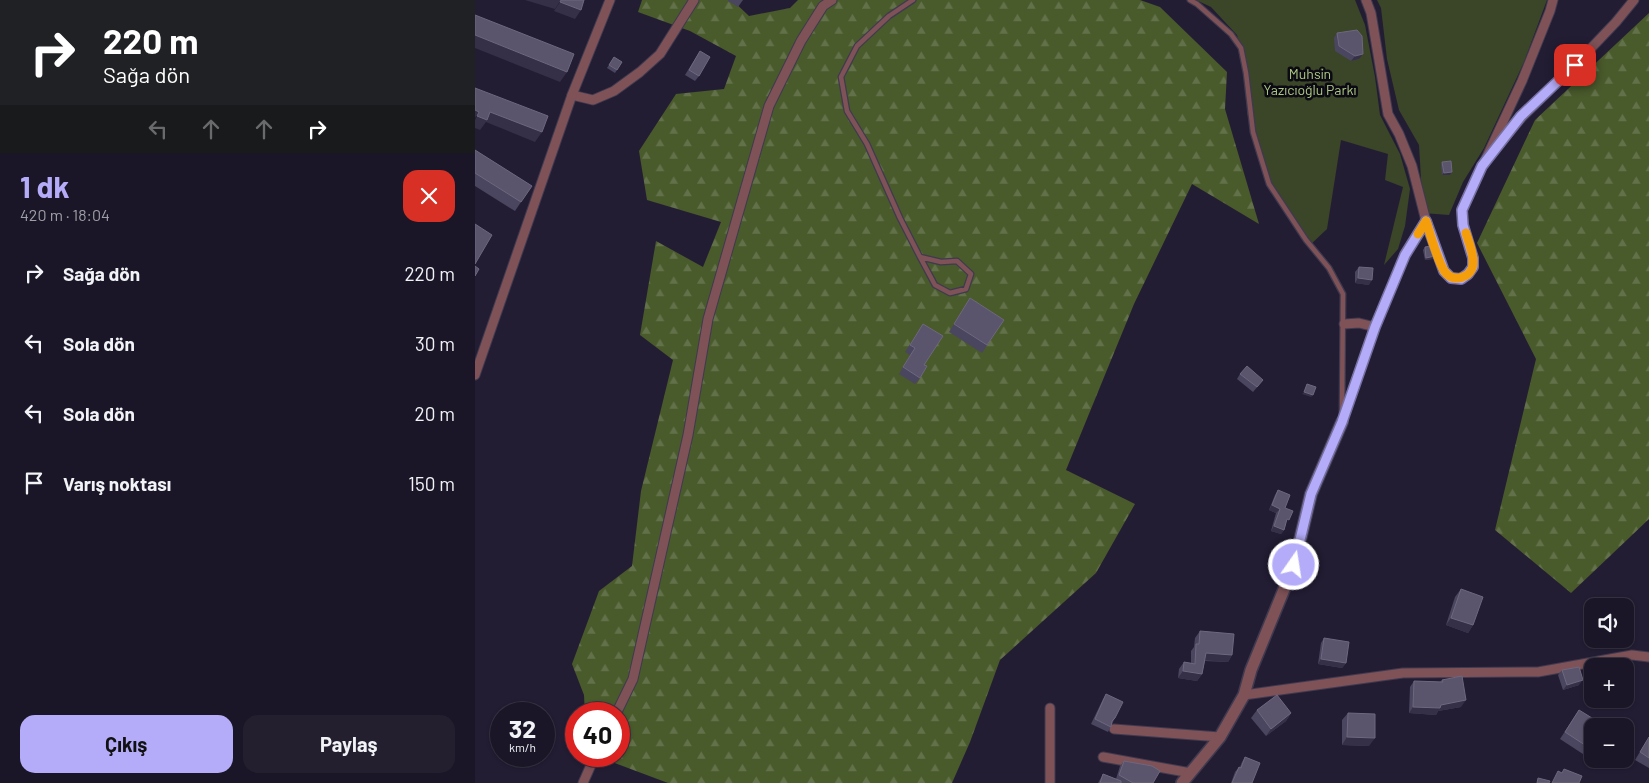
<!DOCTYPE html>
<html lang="tr">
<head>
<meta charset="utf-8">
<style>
	:root { --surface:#1a1627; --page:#231f2f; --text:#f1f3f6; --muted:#9f9fa7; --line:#383544; --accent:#b4acf9 }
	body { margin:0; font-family:Barlow,sans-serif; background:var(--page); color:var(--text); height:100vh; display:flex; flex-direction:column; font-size:19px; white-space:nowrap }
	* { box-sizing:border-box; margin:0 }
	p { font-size:16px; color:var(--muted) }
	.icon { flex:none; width:28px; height:28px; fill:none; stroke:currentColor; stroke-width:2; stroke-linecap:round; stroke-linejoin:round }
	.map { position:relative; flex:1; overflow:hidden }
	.details { display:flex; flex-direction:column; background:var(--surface); width:475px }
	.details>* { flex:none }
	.hud { background:#202124; color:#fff; overflow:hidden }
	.controls { position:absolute; left:1109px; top:598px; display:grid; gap:10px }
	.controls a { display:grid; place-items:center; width:50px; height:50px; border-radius:10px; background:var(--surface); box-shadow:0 1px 4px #0004,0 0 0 1px var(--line); font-size:25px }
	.speed { position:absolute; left:15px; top:702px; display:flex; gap:10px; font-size:25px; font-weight:700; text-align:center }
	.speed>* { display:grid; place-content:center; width:65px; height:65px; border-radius:50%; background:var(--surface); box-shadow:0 1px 4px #0004,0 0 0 1px var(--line); line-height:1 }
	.speed small { font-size:12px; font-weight:400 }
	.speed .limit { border:8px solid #d22; background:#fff; color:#111 }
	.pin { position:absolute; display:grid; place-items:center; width:42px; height:42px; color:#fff; margin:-21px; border-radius:10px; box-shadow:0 2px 8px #0006 }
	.me { position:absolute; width:55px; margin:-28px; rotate:13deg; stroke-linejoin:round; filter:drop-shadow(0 0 4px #0008) }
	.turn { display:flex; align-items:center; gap:18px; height:105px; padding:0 20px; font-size:22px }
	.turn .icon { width:65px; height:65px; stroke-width:2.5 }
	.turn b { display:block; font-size:35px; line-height:42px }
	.lanes { display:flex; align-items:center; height:48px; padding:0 20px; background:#0003; justify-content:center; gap:25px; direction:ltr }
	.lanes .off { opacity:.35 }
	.round { display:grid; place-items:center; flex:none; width:52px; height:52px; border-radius:15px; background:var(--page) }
	.headline { display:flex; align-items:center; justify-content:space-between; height:85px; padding:0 20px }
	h1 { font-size:30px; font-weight:700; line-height:38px; color:var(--accent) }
	.action { display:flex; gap:10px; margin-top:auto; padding:10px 20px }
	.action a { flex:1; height:58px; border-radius:15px; background:var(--accent); color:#111; font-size:20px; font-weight:700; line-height:58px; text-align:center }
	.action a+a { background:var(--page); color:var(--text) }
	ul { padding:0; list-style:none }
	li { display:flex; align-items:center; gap:15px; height:70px; padding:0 20px }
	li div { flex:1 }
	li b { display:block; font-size:19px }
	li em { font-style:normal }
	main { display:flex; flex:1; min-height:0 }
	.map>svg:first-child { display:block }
</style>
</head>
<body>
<main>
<section class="details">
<div class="hud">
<div class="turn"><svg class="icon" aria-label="right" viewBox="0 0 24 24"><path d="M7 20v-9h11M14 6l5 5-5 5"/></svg><div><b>220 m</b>Sağa dön</div></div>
<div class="lanes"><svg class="icon off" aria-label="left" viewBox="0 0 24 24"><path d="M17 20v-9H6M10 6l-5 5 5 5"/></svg><svg class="icon off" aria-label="ahead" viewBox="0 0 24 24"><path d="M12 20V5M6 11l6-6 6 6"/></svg><svg class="icon off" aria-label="ahead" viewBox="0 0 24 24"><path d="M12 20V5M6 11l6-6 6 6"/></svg><svg class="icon" aria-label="right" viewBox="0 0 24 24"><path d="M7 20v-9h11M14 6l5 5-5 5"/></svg></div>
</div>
<div class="headline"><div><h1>1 dk</h1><p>420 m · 18:04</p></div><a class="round" style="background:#d93025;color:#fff"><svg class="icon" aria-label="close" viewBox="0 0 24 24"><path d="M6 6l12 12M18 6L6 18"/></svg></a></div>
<ul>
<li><svg class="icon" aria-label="right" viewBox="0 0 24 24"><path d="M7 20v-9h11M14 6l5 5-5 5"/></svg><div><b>Sağa dön</b></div><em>220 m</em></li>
<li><svg class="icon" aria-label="left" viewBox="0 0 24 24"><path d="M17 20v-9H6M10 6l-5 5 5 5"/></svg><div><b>Sola dön</b></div><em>30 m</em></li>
<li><svg class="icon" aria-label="left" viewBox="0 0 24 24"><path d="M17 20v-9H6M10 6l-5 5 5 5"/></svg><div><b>Sola dön</b></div><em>20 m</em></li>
<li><svg class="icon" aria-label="arrive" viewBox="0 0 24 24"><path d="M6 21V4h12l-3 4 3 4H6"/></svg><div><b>Varış noktası</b></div><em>150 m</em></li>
</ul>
<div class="action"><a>Çıkış</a><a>Paylaş</a></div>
</section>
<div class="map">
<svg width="1174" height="783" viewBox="0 0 1174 783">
	<defs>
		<pattern id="forest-firs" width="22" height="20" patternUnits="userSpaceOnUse" patternTransform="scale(1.25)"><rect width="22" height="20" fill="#495a2b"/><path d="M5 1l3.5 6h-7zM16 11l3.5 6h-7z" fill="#627149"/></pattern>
	</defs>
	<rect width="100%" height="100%" fill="#231d34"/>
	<g fill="url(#forest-firs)">
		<path d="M167,0h90l17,16 41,-8 8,-8h342l20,7 67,65 -2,37 34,115 -67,-40 -58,120 -68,166 69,34 -39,69 -96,87 -30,82 -18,41h-284l-72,-27h23v-42h-34l-1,-19 -12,-31 27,-73 33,-25 9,-75 32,-131 -33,-25 16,-94 47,26 18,-45 -74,-22 -8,-49 37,-57 48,-5 12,-33 -46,-25 -52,-19z"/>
		<path d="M1174,13v506l-78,74 -76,-63 41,-171 -59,-116 58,-123z"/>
	</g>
	<g fill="#3a4627">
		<path d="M721,0h159l10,25 10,52 5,38 20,39 10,35 -5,37 -7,23 -14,16 19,-78 -18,-7 3,-26 -47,-14 -14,89 -18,17 -32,-45 -30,-88 -1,-49 -9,-29 -26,-28z"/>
		<path d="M902,0h170l-23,62 -40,86 -21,34 -14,33 -26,-2 -4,-68 -20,-35 -12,-51 -6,-51z"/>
	</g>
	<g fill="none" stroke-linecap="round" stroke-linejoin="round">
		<g stroke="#3f3a50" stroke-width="7">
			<g id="service">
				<path d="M438,0l-24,16 -32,30 -16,31 6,34 20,33 33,74 20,39 15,28 15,8 16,-4 5,-15 -14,-13 -16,1 -21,-5"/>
				<path d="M715,0l7,4 34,30 10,14 5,25 7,59 16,52 37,56 23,28 14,26 -1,119"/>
			</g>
		</g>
		<g stroke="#3f3a50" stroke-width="11">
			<g id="minor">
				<path d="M891,0l5,13 17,101 11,20 13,32 14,55"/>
				<path d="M97,95l21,5 21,-9 26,-19 20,-18 34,-54"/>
				<path d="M1016,154l31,-37 53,-52 41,-43 18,-22"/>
				<path d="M869,324l15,-1 16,4"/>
				<path d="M0,375l97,-280 38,-95"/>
				<path d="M867,422l33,-95 30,-72 21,-34 18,50 7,7 10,1 7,-5 5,-7v-9l-10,-33 -1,-15 60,-129 28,-70 3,-11"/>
				<path d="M769,695l159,-22 135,-1 94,-17 17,2"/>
				<path d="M141,714l17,-35 55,-244 20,-116 61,-213 32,-65 22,-35 9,-6"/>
				<path d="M639,729l106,8"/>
				<path d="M628,757l88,16"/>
				<path d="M108,783l12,-27"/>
				<path d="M575,783v-75"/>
			</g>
		</g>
		<g stroke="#3f3a50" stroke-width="14">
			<path id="tertiary" d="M707,783l38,-46 24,-42 7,-25 43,-105 17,-71 31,-72"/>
		</g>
		<use href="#service" stroke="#7e5257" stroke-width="4.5"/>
		<use href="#minor" stroke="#7e5257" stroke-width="9"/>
		<use href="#tertiary" stroke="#7e5257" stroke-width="11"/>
	</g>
	<g fill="#4b465f">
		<path d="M253,0h15l-5,7 -10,-6z"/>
		<path d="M862,33l22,26 -8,2 -16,-10 -1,-13z"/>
		<path d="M225,51l-1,25 -4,5 -10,-6z"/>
		<path d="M139,57l8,5 -7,11 -8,-5z"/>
		<path d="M0,150l46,52 -6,9 -40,-25z"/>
		<path d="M967,162l10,10 -2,3h-8l-1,-10z"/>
		<path d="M950,247l10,9 -2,3 -8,1 -2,-10z"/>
		<path d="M884,267l10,18 -14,-2v-11z"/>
		<path d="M490,306l39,14 -22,33 -33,-21z"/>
		<path d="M448,324l1,41 -4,13 -5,6 -16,-10 11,-19 -5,-3z"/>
		<path d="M765,374l19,11 -6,7 -16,-13z"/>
		<path d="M803,490l7,18 1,16 -2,6 -3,4 -10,-3 5,-18 -7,-3 6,-15z"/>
		<path d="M986,589l12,36 -5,8 -22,-8 9,-28z"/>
		<path d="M725,631l32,24 -4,7 -23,-1 -3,13 -5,7 -19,-3 1,-9 5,-7 7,1v-12l3,-4 1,-9z"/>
		<path d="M849,638l22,25 -4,5 -24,-4 3,-21z"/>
		<path d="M1087,670l17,15 -16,5 -5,-15z"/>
		<path d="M967,680l19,27 -23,4 -2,4 -27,-2 1,-26 4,-6 26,1z"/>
		<path d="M631,694l9,24 -7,14 -17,-8 12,-25z"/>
		<path d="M1121,699h11l-6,7 -7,-5z"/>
		<path d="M782,710l34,3 -5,8 -20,15 -15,-18z"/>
		<path d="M1104,710l14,37 -7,9 -26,-17z"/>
		<path d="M873,713l21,33 -27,-1v-25z"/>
		<path d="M1174,737v31l-14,-8z"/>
		<path d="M770,757l7,26h-21l4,-11 4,-5h1l2,-5z"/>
		<path d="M649,761l29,22h-55l5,-9 13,5 4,-13z"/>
	</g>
	<g fill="#352f48">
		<path d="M50,0h36l-6,9z"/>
		<path d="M85,2l21,8 -6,9 -21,-8z"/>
		<path d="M0,35l92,37 -7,10 -85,-34z"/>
		<path d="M888,54l-4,5 -8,2 4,-5z"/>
		<path d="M0,110l4,2 -4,6z"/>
		<path d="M15,112l52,20 -7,10 -49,-20 -6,8 -5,-2v-8l2,-4z"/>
		<path d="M977,172l-2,3h-8l2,-2z"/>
		<path d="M960,256l-2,3 -8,1 1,-2z"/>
		<path d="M883,278l14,2 -3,5 -14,-2z"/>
		<path d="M829,392l9,3 -2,2 -9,-3z"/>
		<path d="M797,505l8,4 -4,4 -7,-3z"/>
		<path d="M799,526l10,4 -3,4 -10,-3z"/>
		<path d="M976,618l22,7 -5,8 -22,-8z"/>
		<path d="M731,653l26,2 -4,7 -27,-2z"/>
		<path d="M846,659l25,4 -4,5 -24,-4z"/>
		<path d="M708,671l19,3 -5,7 -19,-3z"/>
		<path d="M1108,680l-4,5 -16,5 4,-5z"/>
		<path d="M991,700l-5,7 -23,4 -2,4 -27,-2 4,-6 28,-2z"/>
		<path d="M816,713l-5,8 -20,15 5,-7z"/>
		<path d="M872,737l28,1 -6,8 -27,-1z"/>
	</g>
	<g fill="#5a546d" stroke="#6d687f">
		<path d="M86,0h23l-3,10 -21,-8z"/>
		<path d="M0,15l99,39 -7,18 -92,-37z"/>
		<path d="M882,30l5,6 1,18 -8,2 -16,-10 -2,-13z"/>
		<path d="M225,51l10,6 -11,19 -10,-6z"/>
		<path d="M139,57l8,5 -5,8 -8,-5z"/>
		<path d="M0,88l73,28 -6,16 -52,-20 -3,8 -10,-4 2,-4 -4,-2z"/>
		<path d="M0,150l57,36 -11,16 -46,-29z"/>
		<path d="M976,161l1,11 -8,1 -2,-11z"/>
		<path d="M0,224l17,11 -17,29z"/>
		<path d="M956,246l4,10 -9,2 -1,-11z"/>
		<path d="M0,266l4,3 -4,7z"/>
		<path d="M884,267l14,1 -1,12 -14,-2z"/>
		<path d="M495,298l34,22 -17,25 -33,-21z"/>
		<path d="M448,324l20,12 -19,29 3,1 -7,12 -17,-11 12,-19 -5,-3z"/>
		<path d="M772,366l16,14 -6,7 -17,-13z"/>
		<path d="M832,384l9,3 -3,8 -9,-3z"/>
		<path d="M803,490l12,5 -5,13 8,3 -4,9 -2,-1 -3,11 -10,-4 6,-17 -8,-4z"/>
		<path d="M986,589l22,8 -10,28 -22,-7z"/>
		<path d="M725,631l34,3 -2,21 -26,-2 -4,21 -19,-3 1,-9 11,2 1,-20h3z"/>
		<path d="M849,638l25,4 -3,21 -25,-4z"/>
		<path d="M1104,667l4,13 -16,5 -5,-15z"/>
		<path d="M987,676l4,24 -25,5 -1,3 -27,-1 1,-26 29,1 -1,-2z"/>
		<path d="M631,694l17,8 -8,16 -3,3 -1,6 -16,-8z"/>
		<path d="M802,695l14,18 -20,16 -14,-19z"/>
		<path d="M1104,710l26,16h-12v21l-2,2 -26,-17z"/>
		<path d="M873,713l27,1v24l-28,-1z"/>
		<path d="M1174,737v21l-9,-6z"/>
		<path d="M770,757l15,6 -8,20h-20l7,-16 2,1z"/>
		<path d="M649,761l28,5 8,5 -7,12h-20l-14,-8z"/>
		<path d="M1089,769l18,7 -3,7h-27l6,-12 4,2z"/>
		<path d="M628,774l18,7v2h-21z"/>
		<path d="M1063,778l12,3 -1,2h-12z"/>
	</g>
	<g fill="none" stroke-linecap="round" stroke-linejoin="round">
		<g stroke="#7570a2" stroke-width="12">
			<path id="route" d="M819,565l17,-71 31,-72 33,-95 30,-72 21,-34 18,50 7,7 10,1 7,-5 5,-7v-9l-10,-33 -1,-15 20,-44 39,-50 54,-51"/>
		</g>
		<use href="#route" stroke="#b4acf9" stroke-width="9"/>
		<path stroke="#f59e0b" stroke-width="9" d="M943,234l8,-13c4,12 12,42 19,51 8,11 27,6 28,-8 1,-10 -4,-21 -7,-31"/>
	</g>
	<g text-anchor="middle" stroke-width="5" stroke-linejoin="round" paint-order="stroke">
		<g font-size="14" fill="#aeca80" stroke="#0b0913">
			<text x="835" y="79">Muhsin<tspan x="835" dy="16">Yazıcıoğlu Parkı</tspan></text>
		</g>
	</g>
</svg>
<div class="controls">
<a><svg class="icon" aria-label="sound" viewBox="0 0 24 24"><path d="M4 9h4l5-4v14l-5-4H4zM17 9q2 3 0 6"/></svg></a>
<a>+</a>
<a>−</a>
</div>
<div class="speed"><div>32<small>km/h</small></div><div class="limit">40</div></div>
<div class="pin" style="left:1100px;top:65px;background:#d93025"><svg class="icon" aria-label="arrive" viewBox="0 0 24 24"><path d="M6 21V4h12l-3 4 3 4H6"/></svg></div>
<svg class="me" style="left:819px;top:565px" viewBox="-20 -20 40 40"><circle r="17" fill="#b4acf9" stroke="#fff" stroke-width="3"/><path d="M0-11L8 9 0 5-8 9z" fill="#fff"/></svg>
</div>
</main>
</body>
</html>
